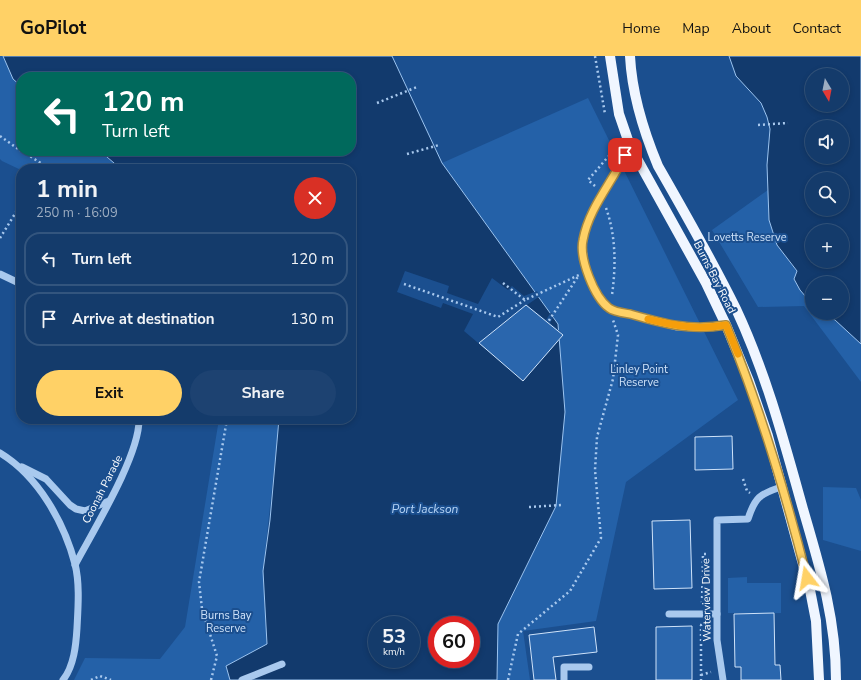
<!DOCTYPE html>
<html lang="en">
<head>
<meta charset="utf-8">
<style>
	:root { --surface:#143b6b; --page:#1d4271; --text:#f1f3f6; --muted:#9dadc1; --line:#33557e; --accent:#ffd166 }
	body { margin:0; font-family:"Nunito Sans",sans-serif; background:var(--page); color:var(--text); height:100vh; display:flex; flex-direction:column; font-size:15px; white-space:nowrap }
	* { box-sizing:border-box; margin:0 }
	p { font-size:13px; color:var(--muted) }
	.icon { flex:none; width:22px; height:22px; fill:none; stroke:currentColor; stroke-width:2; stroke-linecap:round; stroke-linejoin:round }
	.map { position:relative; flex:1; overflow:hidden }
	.panel { position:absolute; left:16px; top:108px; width:340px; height:260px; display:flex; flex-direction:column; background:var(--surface); border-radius:16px; box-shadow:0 2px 6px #0003,0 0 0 1px var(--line) }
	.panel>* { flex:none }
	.hud { position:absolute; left:16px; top:16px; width:340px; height:84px; border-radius:16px; box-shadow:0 2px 6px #0003,0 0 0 1px var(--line); background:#00695c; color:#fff; overflow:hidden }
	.needle { width:26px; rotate:170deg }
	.controls { position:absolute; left:805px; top:12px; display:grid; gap:8px }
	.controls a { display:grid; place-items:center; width:44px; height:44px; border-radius:50%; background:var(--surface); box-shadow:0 2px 6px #0003,0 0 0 1px var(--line); font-size:20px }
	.speed { position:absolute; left:368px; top:560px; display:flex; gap:8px; font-size:20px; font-weight:700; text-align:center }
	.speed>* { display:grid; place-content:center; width:52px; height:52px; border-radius:50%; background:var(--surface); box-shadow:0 2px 6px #0003,0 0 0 1px var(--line); line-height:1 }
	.speed small { font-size:10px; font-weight:400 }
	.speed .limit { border:6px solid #d22; background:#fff; color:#111 }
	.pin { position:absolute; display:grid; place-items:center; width:34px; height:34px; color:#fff; margin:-17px; border-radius:8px; box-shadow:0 2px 6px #0006 }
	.me { position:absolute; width:44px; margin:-22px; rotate:346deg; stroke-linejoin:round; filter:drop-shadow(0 0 3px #0008) }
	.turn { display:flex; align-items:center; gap:14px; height:84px; padding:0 20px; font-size:18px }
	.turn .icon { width:52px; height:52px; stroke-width:2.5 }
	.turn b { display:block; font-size:28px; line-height:34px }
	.round { display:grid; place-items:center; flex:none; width:42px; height:42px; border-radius:21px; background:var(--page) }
	.head { display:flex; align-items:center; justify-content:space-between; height:68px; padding:0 20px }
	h1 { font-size:24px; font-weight:700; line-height:30px }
	.action { display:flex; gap:8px; margin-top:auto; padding:8px 20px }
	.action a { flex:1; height:46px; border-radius:24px; background:var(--accent); color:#111; font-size:16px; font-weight:700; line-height:46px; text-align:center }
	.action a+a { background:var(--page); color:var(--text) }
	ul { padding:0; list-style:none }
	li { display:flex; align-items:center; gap:12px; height:54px; margin:0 8px 6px; padding:0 12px; border:2px solid var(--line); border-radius:16px }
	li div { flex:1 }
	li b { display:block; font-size:15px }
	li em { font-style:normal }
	header { display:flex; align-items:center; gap:24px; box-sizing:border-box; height:56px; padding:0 20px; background:var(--accent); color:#111 }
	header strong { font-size:19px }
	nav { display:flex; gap:22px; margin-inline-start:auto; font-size:14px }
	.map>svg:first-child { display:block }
</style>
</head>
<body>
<header>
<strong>GoPilot</strong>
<nav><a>Home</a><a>Map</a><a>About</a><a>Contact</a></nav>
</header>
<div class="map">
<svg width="861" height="624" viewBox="0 0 861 624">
	<rect width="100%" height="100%" fill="#1b4f8f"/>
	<g fill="#2461a8">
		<path d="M0,0h3l10,23 8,7v65h79l21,18 -100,1 -19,-9 -2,-2z"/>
		<path d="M588,42l150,302 -112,82 -30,139 -73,10 7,49h-33l1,-56 58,-118 2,-182 -116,-161z"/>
		<path d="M768,134l1,30 8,25 20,27 3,18 12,14v9c21,0 35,18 49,31v38l-57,-76 -46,1 -46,-77z"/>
		<path d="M219,363h60v3l-16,149 4,73 -41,22 4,14h-156l11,-22 75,1 25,-32z"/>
		<path d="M823,431l33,1 5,12v51l-38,-11z"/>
		<path d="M747,521v6h34v30h-53v-35z"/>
	</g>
	<g fill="#123a6d" stroke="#9cc4f0" fill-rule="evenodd">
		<path d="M3,0h389l50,107 116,161 7,88 -9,94 -58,118 -1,56h-267l-4,-14 41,-22 -4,-73 7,-51 9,-101h72v-250h-230l-21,-18h251v-74h-330v9l-8,-7zM377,569h34v34h-34zM437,569h34v34h-34z"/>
		<path d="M729,0h132v288l-26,-24 -15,-7h22v-30h-30v21l-12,-14 -6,-11 3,-8 -20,-26 -8,-25 -2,-55 3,-36 -3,-12 -6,-14 -25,-27zM812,19h30v30h-30zM812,71h30v30h-30zM812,123h30v30h-30zM812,175h30v30h-30z"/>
	</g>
	<path fill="#1b4f8f" d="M405,215l44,15 -2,7 31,11 14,-26 16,12 4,-4 12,10 13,-5 3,5 -13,9 19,15 5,-8 3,4 -4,7 11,9v6l-38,43 -59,-50 9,-17 -30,-11 -2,5 -44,-16z"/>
	<g fill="#2a66ad" stroke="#cfe3fa">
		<path d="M526,249l37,30 -40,46 -44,-38z"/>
		<path d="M732,380l1,33 -38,1v-33z"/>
		<path d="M690,464l2,68 -38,1 -2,-68z"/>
		<path d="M774,557l1,52h5l1,15h-40v-13h-6l-1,-53z"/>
		<path d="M692,570v54h-36v-53z"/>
		<path d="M594,571l3,25 -44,5 3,23h-22l-5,-45z"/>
	</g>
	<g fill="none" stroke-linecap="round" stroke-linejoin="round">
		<g stroke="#a9c9ee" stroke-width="2.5" stroke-dasharray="2 3" stroke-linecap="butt">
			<path d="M595,0l10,58"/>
			<path d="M377,47l40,-16"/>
			<path d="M758,69l30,-2"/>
			<path d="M0,80l21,15"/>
			<path d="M22,95l28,18"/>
			<path d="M407,98l32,-9"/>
			<path d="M42,113l2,-3"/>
			<path d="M595,130l-7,-6 26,-30"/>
			<path d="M606,152c10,28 10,58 6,87"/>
			<path d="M0,182l21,-34"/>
			<path d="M503,227l22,17 54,-25 -31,47"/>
			<path d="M404,228l94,33 27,-17"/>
			<path d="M743,423l4,12 3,2"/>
			<path d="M529,451l33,-2"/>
			<path d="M702,547l1,-49h3"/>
			<path d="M700,569h1v55"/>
			<path d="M701,619l10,-3"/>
			<path d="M91,624l9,-4 11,4"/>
			<path d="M211,624l6,-24 -15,-47 -3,-27 28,-163"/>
			<path d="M508,624l10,-46 52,-43 31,-53 -6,-68 2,-33 16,-58 5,-44 -5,-15"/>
		</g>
		<g stroke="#a9c9ee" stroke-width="7">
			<path d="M630,90l-39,67 -9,28 4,29 8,20 16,19 67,18h36l13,-2"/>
			<path d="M0,218l21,10"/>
			<path d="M0,397c38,23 64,69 75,111 5,20 3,44 2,64 -1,17 -3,38 -14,52"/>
			<path d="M22,411l24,12 24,26 6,4 9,2 24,-10"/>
			<path d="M75,509c18,-34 65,-110 64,-146"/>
			<path d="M669,558h48"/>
			<path d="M242,624l40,-16"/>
			<path d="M564,624v-13h25"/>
			<path d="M723,624l-6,-40v-120l31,-1c7,-22 12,-25 33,-32"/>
		</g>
		<g stroke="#f0f6ff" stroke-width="10">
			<path d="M610,0l9,58 11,32 76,137 20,42 23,56 19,55 42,154 6,31 3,59"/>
			<path d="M630,0c2,39 13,74 28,110 27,47 54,94 78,143 30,64 48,132 67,200 17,58 33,110 33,171"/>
		</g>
	</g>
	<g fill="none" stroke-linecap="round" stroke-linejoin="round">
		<g stroke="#a68842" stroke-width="10">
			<path id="route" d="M625,99c-14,29 -36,53 -42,85 -4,18 11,57 26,68 5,4 15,5 21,6 35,10 59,17 96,11 34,82 59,166 81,253"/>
		</g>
		<use href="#route" stroke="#ffd166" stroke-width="7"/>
		<path stroke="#f59e0b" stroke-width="7" d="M648,263c27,7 50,11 78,6l12,29"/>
	</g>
	<g text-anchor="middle" stroke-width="4" stroke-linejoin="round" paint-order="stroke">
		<g font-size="11" fill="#cfe3fa" stroke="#1b4f8f">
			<text x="747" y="185">Lovetts Reserve</text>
			<text x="639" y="317">Linley Point<tspan x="639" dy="13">Reserve</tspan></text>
			<text x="226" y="563">Burns Bay<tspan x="226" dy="13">Reserve</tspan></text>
		</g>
		<g font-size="11" fill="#fff" stroke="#1b4f8f">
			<text transform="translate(715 221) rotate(63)" y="4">Burns Bay Road</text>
			<text transform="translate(102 433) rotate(-63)" y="4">Coonah Parade</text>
			<text transform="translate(706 544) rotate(-91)" y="4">Waterview Drive</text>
		</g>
		<g font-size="12" font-style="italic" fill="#b5d3f5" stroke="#1b4f8f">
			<text x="425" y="457">Port Jackson</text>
		</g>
	</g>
</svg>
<div class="controls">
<a><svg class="needle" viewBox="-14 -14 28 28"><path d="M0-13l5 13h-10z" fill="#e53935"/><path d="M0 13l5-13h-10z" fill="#9dadc1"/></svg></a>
<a><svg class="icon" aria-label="sound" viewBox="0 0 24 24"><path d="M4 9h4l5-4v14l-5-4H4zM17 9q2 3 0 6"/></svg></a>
<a><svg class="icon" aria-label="search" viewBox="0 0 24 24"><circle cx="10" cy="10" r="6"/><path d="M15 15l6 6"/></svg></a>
<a>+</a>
<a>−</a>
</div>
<div class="speed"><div>53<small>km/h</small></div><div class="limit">60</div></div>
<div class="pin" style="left:625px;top:99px;background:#d93025"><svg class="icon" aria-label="arrive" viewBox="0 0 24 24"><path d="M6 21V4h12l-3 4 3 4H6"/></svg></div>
<svg class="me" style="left:807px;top:522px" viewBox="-20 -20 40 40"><path d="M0-17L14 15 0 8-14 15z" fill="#ffd166" stroke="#fff" stroke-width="4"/></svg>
<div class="hud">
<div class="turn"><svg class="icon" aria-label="left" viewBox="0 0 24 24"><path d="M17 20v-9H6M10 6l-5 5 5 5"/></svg><div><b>120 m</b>Turn left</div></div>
</div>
<section class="panel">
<div class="head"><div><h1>1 min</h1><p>250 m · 16:09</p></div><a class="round" style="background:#d93025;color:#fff"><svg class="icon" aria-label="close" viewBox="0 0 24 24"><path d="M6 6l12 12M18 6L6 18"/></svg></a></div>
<ul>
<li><svg class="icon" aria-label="left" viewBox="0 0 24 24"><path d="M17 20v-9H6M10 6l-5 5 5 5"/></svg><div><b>Turn left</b></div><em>120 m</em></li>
<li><svg class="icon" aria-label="arrive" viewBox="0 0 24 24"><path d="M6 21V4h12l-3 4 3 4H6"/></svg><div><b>Arrive at destination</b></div><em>130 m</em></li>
</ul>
<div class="action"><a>Exit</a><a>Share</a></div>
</section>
</div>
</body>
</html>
